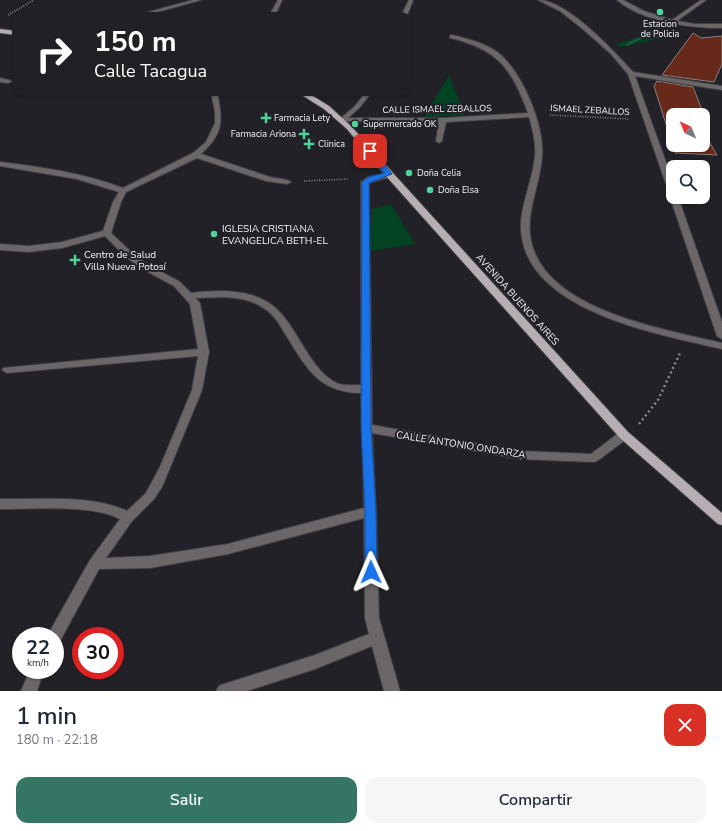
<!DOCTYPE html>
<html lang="es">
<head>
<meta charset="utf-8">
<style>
	:root { --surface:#fff; --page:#f6f6f7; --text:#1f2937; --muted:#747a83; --accent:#357563 }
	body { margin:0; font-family:"Nunito Sans",sans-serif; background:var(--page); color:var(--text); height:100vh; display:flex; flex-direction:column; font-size:15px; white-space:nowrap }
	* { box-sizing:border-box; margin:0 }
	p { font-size:13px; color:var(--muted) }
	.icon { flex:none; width:22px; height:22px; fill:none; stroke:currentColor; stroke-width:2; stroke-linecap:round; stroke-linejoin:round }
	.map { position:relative; height:691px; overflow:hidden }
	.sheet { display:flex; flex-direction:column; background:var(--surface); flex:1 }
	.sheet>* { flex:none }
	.top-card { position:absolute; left:12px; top:12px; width:400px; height:84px; border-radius:12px; box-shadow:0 1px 3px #0004; background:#202124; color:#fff; overflow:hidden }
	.needle { width:26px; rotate:316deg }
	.tools { position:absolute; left:666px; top:108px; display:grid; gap:8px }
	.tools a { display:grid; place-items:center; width:44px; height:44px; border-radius:8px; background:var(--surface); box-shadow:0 1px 3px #0004; font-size:20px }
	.speed { position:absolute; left:12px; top:627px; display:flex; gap:8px; font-size:20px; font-weight:700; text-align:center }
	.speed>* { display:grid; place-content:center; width:52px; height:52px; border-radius:50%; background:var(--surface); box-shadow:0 1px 3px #0004; line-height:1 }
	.speed small { font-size:10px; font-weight:400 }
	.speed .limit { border:6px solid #d22; background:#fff; color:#111 }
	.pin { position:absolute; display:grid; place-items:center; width:34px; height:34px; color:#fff; margin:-17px; border-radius:8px; box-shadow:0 2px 6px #0006 }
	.me { position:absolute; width:44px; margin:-22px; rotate:359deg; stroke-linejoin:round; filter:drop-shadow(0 0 3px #0008) }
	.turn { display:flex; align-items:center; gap:14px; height:84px; padding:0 16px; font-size:18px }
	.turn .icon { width:52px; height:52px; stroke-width:2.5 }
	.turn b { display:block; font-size:28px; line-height:34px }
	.round { display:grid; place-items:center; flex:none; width:42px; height:42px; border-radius:12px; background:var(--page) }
	.headline { display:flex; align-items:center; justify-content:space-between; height:68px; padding:0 16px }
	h1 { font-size:24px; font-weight:600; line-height:30px }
	.button { display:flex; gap:8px; margin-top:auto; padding:8px 16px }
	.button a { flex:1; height:46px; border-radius:12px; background:var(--accent); color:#fff; font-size:16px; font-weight:600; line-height:46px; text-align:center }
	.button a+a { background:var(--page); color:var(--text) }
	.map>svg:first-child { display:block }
</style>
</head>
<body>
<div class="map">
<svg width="722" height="691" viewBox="0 0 722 691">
	<rect width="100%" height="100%" fill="#212127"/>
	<g fill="#014322">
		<path d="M654,28l21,8c-19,2 -36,8 -54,11l-5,-3 21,-7z"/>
		<path d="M449,75l16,40 -41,2z"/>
		<path d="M391,204l24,40 -45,7 2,-42z"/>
	</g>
	<g fill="#672919" stroke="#8a817e">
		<path d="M693,33l8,5 21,-2v28l-8,18 -52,-7z"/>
		<path d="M657,81l36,6 11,28h-31v30h30v-14l14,24 -42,-2 -21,-67z"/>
	</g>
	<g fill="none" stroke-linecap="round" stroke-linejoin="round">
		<g stroke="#3f3f44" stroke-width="2">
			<g id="minor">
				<path d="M193,0h8l-58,16h-9z"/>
				<path d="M278,0h4l-7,16h-6z"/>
				<path d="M409,0h4l-6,16h-6z"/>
				<path d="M538,0c29,0 76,51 95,72l89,14v4l-87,-14 38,106v15h5l44,125v17l-5,-3 -47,-139 2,-2 -3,-2 -41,-119 -17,-20 -27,-24 -24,-19z"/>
				<path d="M617,0h6l21,11 28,9 29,-20h5l-29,21 18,3h27v4c-33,0 -79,-6 -105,-28z"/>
				<path d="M452,35c17,4 37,9 50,21 22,21 43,71 40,101 -3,38 -25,68 -2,106 32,51 127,67 182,80v6c-64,-15 -206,-39 -201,-128 2,-22 12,-43 14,-65 1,-13 -2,-26 -6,-39l-83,5 -4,19 -3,2 -3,-2 3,-19 -99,-1v-2l15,-13 11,-14h6l-13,16 -11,10h95l85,-5c-16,-44 -30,-64 -78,-75v-2z"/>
				<path d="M0,78l12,3 -3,2 -9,-1z"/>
				<path d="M211,92h6c6,29 7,41 -16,62l69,23 17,3 4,2 -4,2 -21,-3 -69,-23 -71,34 -5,10 -10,31 20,19 14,11 35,19 11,11c27,-3 59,-5 82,13 24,18 37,67 66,78 7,2 15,1 22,1v-203l7,-5 24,-5v4l-23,7 3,242 148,26 71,3 29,-22 4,-1 4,1 2,3 -2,3 -31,23 -4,1 -73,-3 -148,-26 4,78 3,107 21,73h-16l-12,-45 -57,23 -68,22h-31l3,-5 5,-2 91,-29 54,-21 -4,-16 -1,-100 -136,36 -78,14 -51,1 -39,72 -5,2v-7h-7l2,-5 40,-71 30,-41c-28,-15 -88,-10 -120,-10v-10c37,1 93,-5 127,12l19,-18 14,-26 32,-77 6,-34 -191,17 -5,-3 1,-2 195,-19 -8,-45 -16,-18 -35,-19 -14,-11 -20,-20 -43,12 -33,4 -29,-2v-6l29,2 33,-4 41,-11 10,-29 6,-10 -42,-13 -77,-13v-4c42,5 83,11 123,26l70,-35 13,-11 9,-19v-11zM225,297c14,1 28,3 40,12 9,6 14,14 19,23 21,33 33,61 77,61l3,115 -136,36 -78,12 -44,2 26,-37 22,-22 8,-12 40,-97 7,-38 -9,-49 -5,-5z"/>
				<path d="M30,670h14l-7,21h-16z"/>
			</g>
		</g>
		<g stroke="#3f3f44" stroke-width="2">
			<g id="major">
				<path d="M0,29l16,2v4l-16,-2z"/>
				<path d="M297,92h8l11,6 13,8 22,20 41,46 236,260 94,81v12l-4,-1 -98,-86 -234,-262 -39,-47 -23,-20z"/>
			</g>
		</g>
		<g stroke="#89888e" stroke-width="1.5" stroke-dasharray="1 1.5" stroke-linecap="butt">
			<path d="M8,15l26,-15"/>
			<path d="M627,45l22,-12"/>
			<path d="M550,115l79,4"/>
			<path d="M304,181l45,-2"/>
		</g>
		<path stroke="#89888e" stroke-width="2.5" stroke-dasharray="2 3" stroke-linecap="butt" d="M639,424l19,-24 22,-47"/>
		<use href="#minor" fill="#6b6769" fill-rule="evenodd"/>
		<use href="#major" fill="#b6aeb2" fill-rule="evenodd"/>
	</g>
	<path fill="#1a73e8" stroke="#114b97" d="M368,149h4l20,25 -23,9 2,245 5,84 1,60 -2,4 -4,2 -4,-2 -2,-4v-60l-4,-84 1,-246 7,-5 15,-4 -16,-21z"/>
	<g fill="#50d398" stroke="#212127" stroke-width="1.5">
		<circle cx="660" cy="12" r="4"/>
		<path d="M264 112h4v4h4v4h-4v4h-4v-4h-4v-4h4z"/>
		<circle cx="355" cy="124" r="4"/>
		<path d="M302 128h4v4h4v4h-4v4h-4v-4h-4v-4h4z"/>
		<path d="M307 138h4v4h4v4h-4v4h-4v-4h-4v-4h4z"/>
		<circle cx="409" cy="173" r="4"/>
		<circle cx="430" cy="190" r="4"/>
		<circle cx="214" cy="234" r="4"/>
		<path d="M73 254h4v4h4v4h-4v4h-4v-4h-4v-4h4z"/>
	</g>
	<g text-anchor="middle" stroke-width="4" stroke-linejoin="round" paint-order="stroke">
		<g font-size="9" fill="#f5f4f9" stroke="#212127" text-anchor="start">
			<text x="660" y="27" text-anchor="middle">Estacion<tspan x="660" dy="10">de Policia</tspan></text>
			<text x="274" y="121">Farmacia Lety</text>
			<text x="363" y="127">Supermercado OK</text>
			<text x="296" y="137" text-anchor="end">Farmacia Ariona</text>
			<text x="318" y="147">Clinica</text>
			<text x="417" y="176">Doña Celia</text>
			<text x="438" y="193">Doña Elsa</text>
		</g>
		<g font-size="9" fill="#f5f4f9" stroke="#212127">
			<text transform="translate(437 109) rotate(-1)" y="3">CALLE ISMAEL ZEBALLOS</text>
			<text transform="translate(590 110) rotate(3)" y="3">ISMAEL ZEBALLOS</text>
		</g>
		<g font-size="10" fill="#f5f4f9" stroke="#212127" text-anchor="start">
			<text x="222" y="232">IGLESIA CRISTIANA<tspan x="222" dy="12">EVANGELICA BETH-EL</tspan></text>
			<text x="84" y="258">Centro de Salud<tspan x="84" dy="12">Villa Nueva Potosí</tspan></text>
		</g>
		<g font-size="10" fill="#f5f4f9" stroke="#212127">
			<text transform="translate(518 299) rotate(48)" y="4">AVENIDA BUENOS AIRES</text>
			<text transform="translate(461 444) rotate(9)" y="4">CALLE ANTONIO ONDARZA</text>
		</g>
	</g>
</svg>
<div class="tools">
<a><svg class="needle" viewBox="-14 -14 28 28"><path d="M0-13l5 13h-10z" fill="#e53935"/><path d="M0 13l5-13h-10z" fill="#747a83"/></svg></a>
<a><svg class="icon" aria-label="search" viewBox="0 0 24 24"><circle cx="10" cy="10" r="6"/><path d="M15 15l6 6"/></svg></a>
</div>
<div class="speed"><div>22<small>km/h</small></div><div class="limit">30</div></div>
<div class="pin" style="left:370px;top:151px;background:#d93025"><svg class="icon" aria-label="arrive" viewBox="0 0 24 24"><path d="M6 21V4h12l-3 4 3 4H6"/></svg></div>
<svg class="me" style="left:371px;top:572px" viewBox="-20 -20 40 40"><path d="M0-17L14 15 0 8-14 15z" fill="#1a73e8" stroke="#fff" stroke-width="4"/></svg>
<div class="top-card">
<div class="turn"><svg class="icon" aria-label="right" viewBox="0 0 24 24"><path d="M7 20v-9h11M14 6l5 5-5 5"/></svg><div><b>150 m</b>Calle Tacagua</div></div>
</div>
</div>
<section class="sheet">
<div class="headline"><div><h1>1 min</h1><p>180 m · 22:18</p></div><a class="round" style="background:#d93025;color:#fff"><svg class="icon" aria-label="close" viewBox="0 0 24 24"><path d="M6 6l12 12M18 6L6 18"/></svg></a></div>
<div class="button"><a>Salir</a><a>Compartir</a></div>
</section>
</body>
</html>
